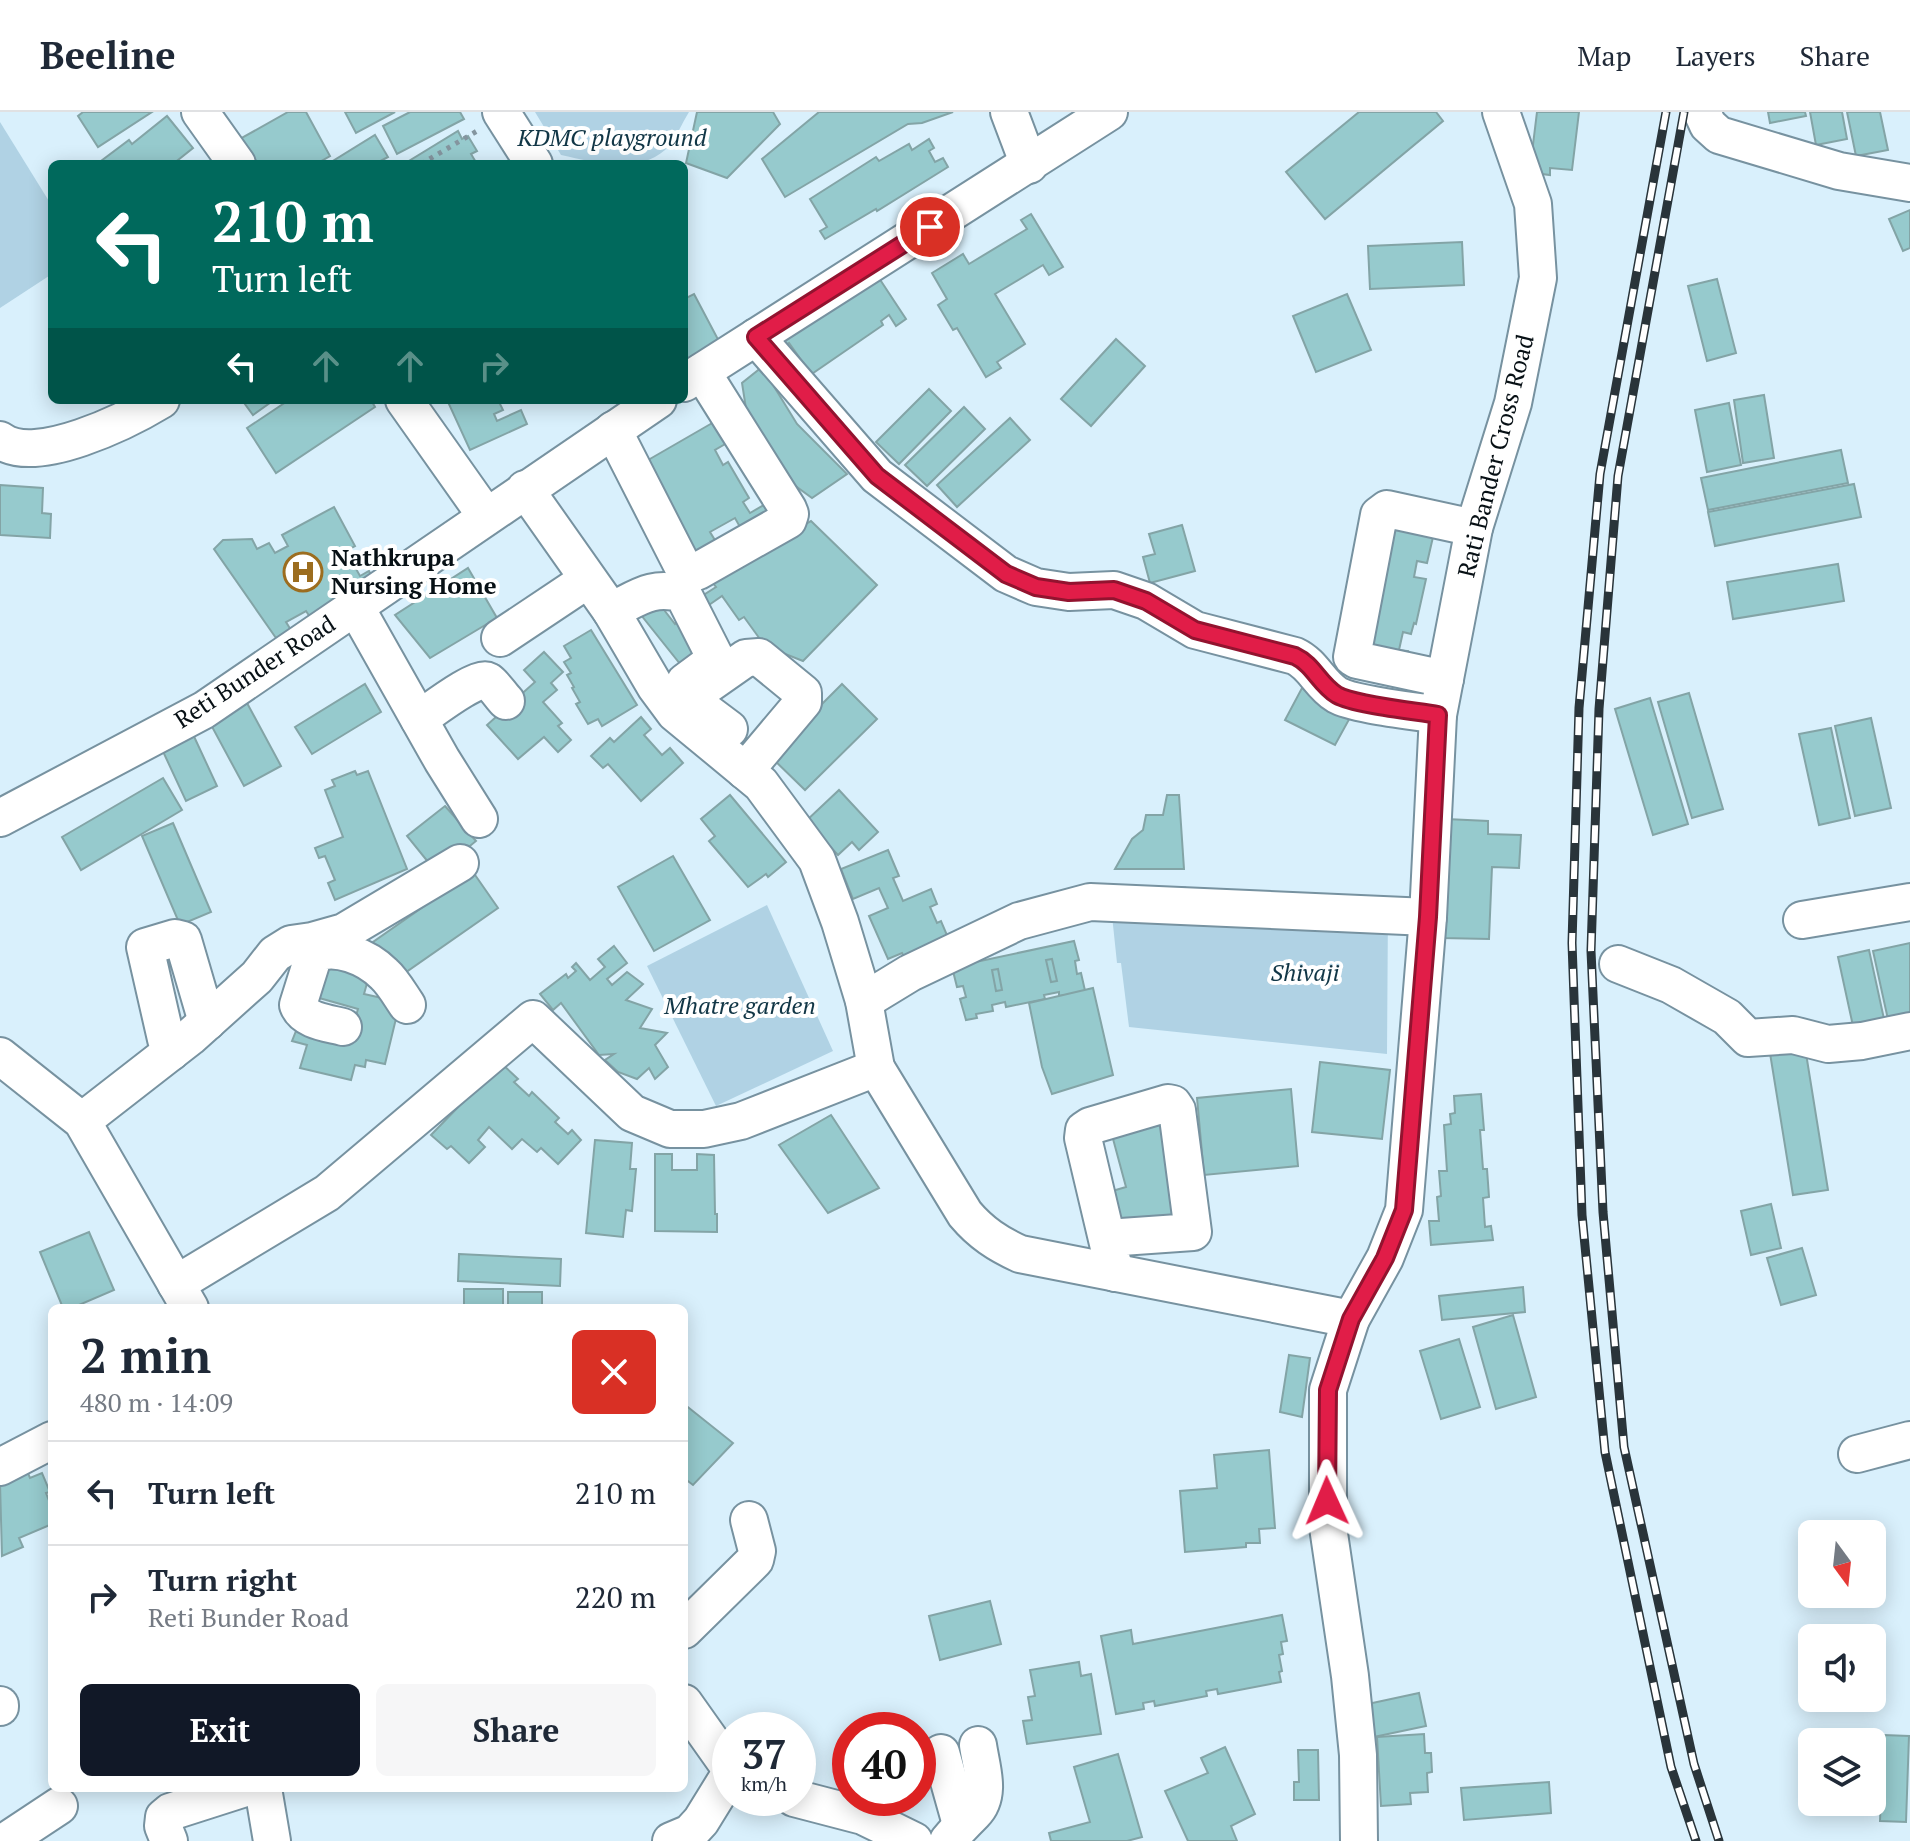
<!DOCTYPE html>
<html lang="en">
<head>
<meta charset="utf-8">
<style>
	:root { --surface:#fff; --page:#f6f6f7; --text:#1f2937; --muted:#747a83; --line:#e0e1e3; --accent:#111827 }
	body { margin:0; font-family:"PT Serif",serif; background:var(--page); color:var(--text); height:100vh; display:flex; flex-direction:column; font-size:30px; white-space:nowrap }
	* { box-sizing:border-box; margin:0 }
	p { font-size:26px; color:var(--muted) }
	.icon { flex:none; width:44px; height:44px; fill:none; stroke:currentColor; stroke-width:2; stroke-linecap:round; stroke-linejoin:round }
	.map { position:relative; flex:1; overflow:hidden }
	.drawer { position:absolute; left:48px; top:1192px; width:640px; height:488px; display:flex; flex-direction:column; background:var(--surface); border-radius:12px; box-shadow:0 4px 20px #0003 }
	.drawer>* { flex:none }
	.hud { position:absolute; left:48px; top:48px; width:640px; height:244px; border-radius:12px; box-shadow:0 4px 20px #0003; background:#00695c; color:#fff; overflow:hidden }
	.needle { width:52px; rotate:165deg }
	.buttons { position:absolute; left:1798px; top:1408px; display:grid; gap:16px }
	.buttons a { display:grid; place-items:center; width:88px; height:88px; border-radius:12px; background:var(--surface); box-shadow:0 4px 20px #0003; font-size:40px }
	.speed { position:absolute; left:712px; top:1600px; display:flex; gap:16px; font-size:40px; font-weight:700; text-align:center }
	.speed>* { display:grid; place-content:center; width:104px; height:104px; border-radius:50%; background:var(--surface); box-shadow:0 4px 20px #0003; line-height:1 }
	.speed small { font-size:20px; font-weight:400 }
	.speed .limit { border:12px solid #d22; background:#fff; color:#111 }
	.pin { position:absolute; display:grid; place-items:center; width:68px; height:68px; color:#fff; margin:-34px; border:4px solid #fff; border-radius:50%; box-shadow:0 2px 8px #0007 }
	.me { position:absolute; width:88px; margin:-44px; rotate:359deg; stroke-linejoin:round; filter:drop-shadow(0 0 6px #0008) }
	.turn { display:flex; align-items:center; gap:28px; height:168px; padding:0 32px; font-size:36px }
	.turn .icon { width:104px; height:104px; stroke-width:2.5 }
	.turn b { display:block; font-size:56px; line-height:68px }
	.lanes { display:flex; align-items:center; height:76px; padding:0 32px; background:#0003; justify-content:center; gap:40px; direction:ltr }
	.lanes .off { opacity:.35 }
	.round { display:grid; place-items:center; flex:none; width:84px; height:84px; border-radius:12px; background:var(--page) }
	.head { display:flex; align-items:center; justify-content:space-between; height:136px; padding:0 32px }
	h1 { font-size:48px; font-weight:700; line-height:60px }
	.action { display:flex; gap:16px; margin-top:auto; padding:16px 32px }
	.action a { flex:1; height:92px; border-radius:12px; background:var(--accent); color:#fff; font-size:32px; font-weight:700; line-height:92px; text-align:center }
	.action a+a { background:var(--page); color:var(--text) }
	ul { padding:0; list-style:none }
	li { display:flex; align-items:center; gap:24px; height:104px; padding:0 32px; border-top:2px solid var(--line) }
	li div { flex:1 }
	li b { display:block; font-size:30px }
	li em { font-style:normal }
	header { display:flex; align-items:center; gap:48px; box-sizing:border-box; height:112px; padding:0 40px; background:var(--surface); border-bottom:2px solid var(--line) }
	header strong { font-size:38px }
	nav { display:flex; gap:44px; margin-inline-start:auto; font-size:28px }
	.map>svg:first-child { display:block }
</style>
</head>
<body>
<header>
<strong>Beeline</strong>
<nav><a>Map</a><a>Layers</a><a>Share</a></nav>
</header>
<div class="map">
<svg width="1910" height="1729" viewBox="0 0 1910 1729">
	<rect width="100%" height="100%" fill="#d9f0fc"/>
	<g fill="#b0d2e4">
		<path d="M535,0h154c-7,11 -14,29 -24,38 -29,25 -71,12 -104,5z"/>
		<path d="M0,10l52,84v68l-52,34z"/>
		<path d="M1186,774l1,9 201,11 -1,148 -258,-27 -8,-64h-4l-8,-76z"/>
		<path d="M767,793l66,146 -117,55 -69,-140z"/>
	</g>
	<g fill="#96cacd" stroke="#83a4a6" stroke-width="2">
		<path d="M83,0h69l-54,35 -20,-31z"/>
		<path d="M288,0h18l24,44 -14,8h-62l-14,-25z"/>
		<path d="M345,0h50l-39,21z"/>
		<path d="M410,0h50l4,7 -67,35 -14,-28z"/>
		<path d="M697,0h76l7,12 -53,54 -41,-15z"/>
		<path d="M819,0h134l-31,11 -14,1 -123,73 -23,-38z"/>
		<path d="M1359,0h77l7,9 -118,98 -39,-47z"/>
		<path d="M1537,0h42l-7,58 -22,-2v7l-24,-3 5,-11z"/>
		<path d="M1768,0h37l1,4 -36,7z"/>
		<path d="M1810,0h32l5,27 -31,6z"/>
		<path d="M1847,0h33l8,38 -32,6z"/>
		<path d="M167,4l26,32 -20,16h-76l32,-24 3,4z"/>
		<path d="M458,19l4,8 6,-3 9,15 -6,3 6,10h-73z"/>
		<path d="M375,23l13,22 -13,7h-47z"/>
		<path d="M929,27l5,9 -5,3 6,11 8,-4 5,9 -71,44 -1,-2 -51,30 -5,-8 7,-4 -17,-28 66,-42 3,4 30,-17 3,6z"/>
		<path d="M1910,98v38l-7,3 -14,-32z"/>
		<path d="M1031,102l32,53 -14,8 -6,-10 -48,29 30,50 -28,18 4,6 -15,9 -29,-49 -4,2 -15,-25 9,-6 -15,-26 31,-19 6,10 58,-35 -6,-9z"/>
		<path d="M1462,130l2,43 -94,4 -2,-43z"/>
		<path d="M875,160l31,47 -10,7 -7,-11 -8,6 2,4 -80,55 1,-16 -15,-21 -5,4 -7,-11z"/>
		<path d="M1717,167l19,74 -29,8 -19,-75z"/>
		<path d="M694,182l28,53 -38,17v-65z"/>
		<path d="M1347,182l24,56 -55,22 -23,-56z"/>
		<path d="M1116,227l29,27 -54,60 -30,-27z"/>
		<path d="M762,255l35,57 50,50 -35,24 -41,-30 -22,-40 -7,-45z"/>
		<path d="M929,277l22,22 -52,53 -23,-22z"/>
		<path d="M1764,283l10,63 -31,5 -9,-63z"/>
		<path d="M242,288h32l-21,15z"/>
		<path d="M289,288h82l4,7 -99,66 -29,-45z"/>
		<path d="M452,288h46l5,10 -9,4 3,7 24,-11 6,14 -57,26 -22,-48z"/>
		<path d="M1729,291l12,62 -34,7 -12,-62z"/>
		<path d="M964,295l21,22 -58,57 -22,-21z"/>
		<path d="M1010,306l20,22 -73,67 -20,-22z"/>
		<path d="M714,310l13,21 -12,7 8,15 5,-3 21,36 -6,4 7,11 19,-11 9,15 -33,19 -10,-18 -25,14 11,18 -27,16 -58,-99z"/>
		<path d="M1841,338l7,33 -140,27 -7,-32z"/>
		<path d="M1854,372l7,33 -146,29 -7,-34z"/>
		<path d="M0,373l43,3 -1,25 9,1 -1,24 -50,-3z"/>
		<path d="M334,395l21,39 -9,5 14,25 9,-5 8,16 -16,8 -6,-10 -15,8 3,6 -33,18 -4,-6 -20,11 5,8 -15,8 -62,-89 9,-9 29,-1 5,10 12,-6 6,10 13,-7 -6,-11z"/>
		<path d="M1391,402l45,10 -9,39 -10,-2 -3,16 12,2 -10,45 -2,-1 -3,11 -8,-2 -4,18 9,1 -2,9 -46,-1z"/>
		<path d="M811,409l66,64 -74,76 -38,-15 -21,-29 -5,3 -17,-24 -13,9 -7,-9 14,-9 -8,-10z"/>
		<path d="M1182,413l13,46 -45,12 -7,-26 12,-3 -6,-20z"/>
		<path d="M1838,452l6,37 -111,18 -6,-37z"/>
		<path d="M468,456l29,50 -67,40 -35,-43z"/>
		<path d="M654,485l21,27 3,-3 31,38 -20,16 -52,-65z"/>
		<path d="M591,518l46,75 -35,21 -4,-7 -10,5 -12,-20 4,-2 -8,-14 2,-1 -7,-12 4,-2 -7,-11 7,-4 -7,-12z"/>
		<path d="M544,540l19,20 -12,11 6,7 -14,12 19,21 -4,3 13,14 -13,12 -14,-15 -26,22 -31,-34 48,-43 -11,-12z"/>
		<path d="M365,572l16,28 -69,42 -17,-27z"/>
		<path d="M842,572l35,35 -72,71 -35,-34z"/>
		<path d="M1302,576l50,26 -17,31 -50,-25z"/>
		<path d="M1689,581l34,116 -31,9 -34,-116z"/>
		<path d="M1650,586l38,126 -35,11 -38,-126z"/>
		<path d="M247,591l34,63 -37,20 -34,-63z"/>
		<path d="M641,605l10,12 -7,6 18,20 8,-7 13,15 -42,38 -33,-37 -5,4 -12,-12 19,-18 4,4z"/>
		<path d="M1871,606l20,90 -36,8 -20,-90z"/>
		<path d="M1831,616l19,90 -31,7 -20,-91z"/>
		<path d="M191,618l26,56 -31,15 -26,-56z"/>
		<path d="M355,659l2,4 11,-4 39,98 -72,31 -7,-17 7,-3 -10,-24 -6,2 -4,-10 28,-11 -18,-47 10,-4 -3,-6z"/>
		<path d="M163,666l19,32 -101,60 -19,-33z"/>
		<path d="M839,678l39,42 -19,18 -7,-8 -14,13 -32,-34z"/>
		<path d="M730,683l56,67 -18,15 -2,-3 -18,13 -39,-46 6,-5 -14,-17z"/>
		<path d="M1167,683h12l5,74h-69l17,-30 11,-9 3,-15h17z"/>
		<path d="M445,694l31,35 -39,32 -30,-37z"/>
		<path d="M1446,707l42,2v13l33,1 -2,33 -27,-1 -3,72 -47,-1z"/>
		<path d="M173,711l38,89 -31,13 -38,-89z"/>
		<path d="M888,738l11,26 -6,2 10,23 28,-12 6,15 -7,3 7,16 4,-2 8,19 -45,17 -2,-4 -14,6 -19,-43 19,-8 -9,-20 -26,11 -12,-30z"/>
		<path d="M673,744l37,64 -56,31 -36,-64z"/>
		<path d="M473,760l25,36 -99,69 -26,-35z"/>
		<path d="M1074,829l5,19 -4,1 2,13 4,-1 5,22 -20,4v-4l-7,1v-4l-15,3 1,4 -39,8 -1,-5 -13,3 1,6 -17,3 1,4 -11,2 -6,-21 6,-2 -3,-11 -6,1 -5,-20z"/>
		<path d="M1910,831v77l-21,4 -16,-73z"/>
		<path d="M614,834l13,17 -20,16 5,6 15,-13 16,12 -17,16 26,9 -12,19 27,5 -12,12 13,22 -13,12 -6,-11 -12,11 -19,-7 -13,-12 9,-6 -15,1 -38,-52 -8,7 -13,-16 26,-20 2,4 8,-7 -4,-4 4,-4 14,17 15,-13 -7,-8z"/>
		<path d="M1869,838l15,69 -31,7 -15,-69z"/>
		<path d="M316,843l55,14 -7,25 36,8 -15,62 -19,-4 -1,7 -10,-2 -4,15 -51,-12 7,-23 -15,-4 8,-20 50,14 8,-26 -53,-15z"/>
		<path d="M1052,847l5,22 -6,1 -5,-22z"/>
		<path d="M998,857l4,21 -6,1 -4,-21z"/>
		<path d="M1093,876l20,87 -61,19 -10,-27 -13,-64z"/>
		<path d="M1804,929l24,149 -35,5 -24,-148z"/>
		<path d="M1320,950l70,8 -8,69 -70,-7z"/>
		<path d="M501,951l17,16 -4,3 15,14 3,-4 27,26 -4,4 13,12 4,-4 9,10 -23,24 -17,-16 -4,4 -15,-13 -10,10 -23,-22 -11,13 7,7 -16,16 -18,-17 -4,3 -16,-14z"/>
		<path d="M1291,977l7,77 -94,9 -7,-77z"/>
		<path d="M1481,982l3,36h-4l3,39h4l2,28 -6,1 2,29 6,-1 2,14 -62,5 -2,-24h10l-2,-24 4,-1 -2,-25h8l-3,-46 7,-1 -1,-10 5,-1 -1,-17z"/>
		<path d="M1163,998l21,118 -74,-1 -8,-33 24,-7 -17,-63z"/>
		<path d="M831,1003l48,73 -51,25 -49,-68z"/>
		<path d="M595,1028l37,3 -2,26h6l-4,42 -6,-1 -3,27 -37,-4z"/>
		<path d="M655,1042h17v16h25v-16l17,1 1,59h2v18l-62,-1z"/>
		<path d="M1771,1092l10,44 -30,7 -10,-44z"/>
		<path d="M89,1120l25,58 -42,18h-9l-23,-56z"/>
		<path d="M1802,1136l14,47 -35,10 -14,-47z"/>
		<path d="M459,1142l102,5 -1,27 -102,-5z"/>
		<path d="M1523,1175l2,25 -83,8 -3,-24z"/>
		<rect x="464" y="1177" width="39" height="19"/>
		<rect x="508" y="1180" width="34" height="16"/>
		<path d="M1513,1203l23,82 -40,12 -23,-82z"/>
		<path d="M1459,1227l21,68 -39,12 -21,-68z"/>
		<path d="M1289,1243l21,3 -8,59 -22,-5z"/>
		<path d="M684,1292l49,39 -40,42 -9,-7z"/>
		<path d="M1269,1338l6,78 -16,1 1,14h-14v4l-61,5 -5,-61 37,-3 -3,-33z"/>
		<path d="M27,1359l3,7 12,-5 8,19 -4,1 4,10 2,-1v22l-33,14 4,9 -21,9 -2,-73z"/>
		<path d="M990,1489l11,43 -61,16 -11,-44z"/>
		<path d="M1282,1503l5,26 -6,1 2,12 -4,1 3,16 -3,1 2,10 -63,12 -1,-5 -11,2 1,5 -52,10 -1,-5 -11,2 1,6 -28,5 -15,-78 30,-6 2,14z"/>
		<path d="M1079,1550l2,14 10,-2 10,60 -74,10 -4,-23 9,-1 -4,-23 7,-1 -5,-26z"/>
		<path d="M1419,1581l7,33 -57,12 -6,-33z"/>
		<path d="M1424,1622l1,19h6l1,19 -5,1 1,19 -18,1 1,11 -30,2 -4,-69z"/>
		<path d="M1883,1623l26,1 -3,86 -26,-1z"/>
		<path d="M1225,1635l30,67 -24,12 6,15h-49l-23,-50 43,-18 -7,-15z"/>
		<path d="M1298,1638h20l1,50h-25v-18h5z"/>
		<path d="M1118,1642l24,83 -15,4h-76l-2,-8 41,-11 -16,-55z"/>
		<path d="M1549,1670l2,31 -87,7 -3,-32z"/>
	</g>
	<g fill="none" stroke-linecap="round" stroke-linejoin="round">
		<g stroke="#7792a0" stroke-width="40">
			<g id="minor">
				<path d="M200,0l37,52"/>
				<path d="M501,0l33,52"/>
				<path d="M1009,0l20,53"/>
				<path d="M1702,0l6,13 11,10 120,36 71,12"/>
				<path d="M756,225l121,139 129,98 30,13 33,5 45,-2 32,11 49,29 100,26c19,9 24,28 42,39 18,10 78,16 101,20"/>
				<path d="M684,271l425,-271"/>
				<path d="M404,288l82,116"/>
				<path d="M613,318l71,139 9,4 5,-2 90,-51 2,-6 -2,-5 -86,-137"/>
				<path d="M0,328c35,27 128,-20 161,-40"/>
				<path d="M355,494l87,154 37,59"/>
				<path d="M611,499c27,-13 41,-26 72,-17l33,65 -31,23"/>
				<path d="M500,526l87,-58"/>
				<path d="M1445,567l-88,-19 -5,-3 27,-142 8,-6 87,19"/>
				<path d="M419,607c11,-7 58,-44 69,-38 6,4 13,15 18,20"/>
				<path d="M729,617l-32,-24 -1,-12 50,-35 13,-1 44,36v9l-58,69"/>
				<path d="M0,706l204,-108 454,-310"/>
				<path d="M1802,808l108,-18"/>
				<path d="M1618,852l53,21 56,32 21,21 45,-3 35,9 34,-3 48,-10"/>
				<path d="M864,889l46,-28 109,-52 71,-19 338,15"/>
				<path d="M343,915c-15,-4 -39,-6 -45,-22l16,-51c22,-10 53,3 70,20 9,8 16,21 23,31"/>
				<path d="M171,940l-5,-13 -21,-92 30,-9 8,2 24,82"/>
				<path d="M0,944l82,65 108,187"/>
				<path d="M876,956l89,146c16,19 33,30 55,40l331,65"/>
				<path d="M82,1009l108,-84 67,-60 18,-23 16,-10 21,-3 32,-9 116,-69"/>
				<path d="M1107,1126l86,-6 -16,-122 -4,-6 -5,-1 -78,23 -6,4 -1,8 32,135"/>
				<path d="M176,1172l151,-91 206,-174 99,94 38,16h34l37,-8 135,-53 -12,-67 -24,-79 -23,-62 -56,-76 -86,-71 -20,-27 -44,-75 -86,-122"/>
				<path d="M1857,1342l53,-14"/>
				<path d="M0,1355l52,-27"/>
				<path d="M684,1518l71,-70 2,-9 -8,-31"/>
				<path d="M684,1591l46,65"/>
				<path d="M0,1593v2"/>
				<path d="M941,1641l20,71"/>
				<path d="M263,1676l9,53"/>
				<path d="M794,1686l69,18 51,25"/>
				<path d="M6,1729l53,-35"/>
				<path d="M169,1729l-6,-15 1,-9 6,-5 75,-24"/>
				<path d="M671,1729l19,-8 11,-12 29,-47"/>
				<path d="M948,1729c9,-11 17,-19 26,-28 18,-18 7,-46 4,-68"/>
				<path d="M1359,1729l-1,-86 -8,-79 -22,-149v-137l23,-71 34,-61 19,-48 24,-293 10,-202 36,-187 39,-125 25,-125 -5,-74 -32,-92"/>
			</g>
		</g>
		<path stroke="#84959f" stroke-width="5" stroke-dasharray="4 6" stroke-linecap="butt" d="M421,52l56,-33 2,3"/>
		<use href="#minor" stroke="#fff" stroke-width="36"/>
		<g stroke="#29343a" stroke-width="9">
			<g id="rail">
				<path d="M1666,0l-66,362 -21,234 -7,235 10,272 23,237 66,315 25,74"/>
				<path d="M1684,0l-66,364 -19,233 -8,242 12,261 21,235 70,317 25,77"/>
			</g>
		</g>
		<use href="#rail" stroke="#fff" stroke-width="6" stroke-dasharray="18" stroke-linecap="butt"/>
	</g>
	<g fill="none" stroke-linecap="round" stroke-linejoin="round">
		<g stroke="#92132f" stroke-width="20">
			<path id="route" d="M930,115l-174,110 121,139 129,98 30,13 33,5 45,-2 32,11 49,29 100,26c19,9 24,28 42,39 18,10 78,16 101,20l-10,202 -24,293 -19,48 -34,61 -23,71 -1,111"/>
		</g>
		<use href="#route" stroke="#e11d48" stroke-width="14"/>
	</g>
	<defs>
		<g id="hospital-ring" transform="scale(2)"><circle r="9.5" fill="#fff" stroke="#9c6d1f" stroke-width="1.5"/><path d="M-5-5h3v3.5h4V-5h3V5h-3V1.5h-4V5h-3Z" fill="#9c6d1f"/></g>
	</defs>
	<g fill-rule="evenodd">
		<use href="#hospital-ring" x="303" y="460"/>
	</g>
	<g text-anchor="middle" stroke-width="8" stroke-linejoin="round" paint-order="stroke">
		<g font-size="24" font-style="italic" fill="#113646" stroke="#fff">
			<text x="612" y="34">KDMC playground</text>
			<text x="1305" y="869">Shivaji</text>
			<text x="740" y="902">Mhatre garden</text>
		</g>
		<g font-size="24" fill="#071015" stroke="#fff">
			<text transform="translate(1496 344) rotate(-76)" y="8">Rati Bander Cross Road</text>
			<text transform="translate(255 560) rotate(-33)" y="8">Reti Bunder Road</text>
		</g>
		<g font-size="24" font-weight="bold" fill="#071015" stroke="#fff" text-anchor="start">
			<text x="331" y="454">Nathkrupa<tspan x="331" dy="28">Nursing Home</tspan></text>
		</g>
	</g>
</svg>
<div class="buttons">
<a><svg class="needle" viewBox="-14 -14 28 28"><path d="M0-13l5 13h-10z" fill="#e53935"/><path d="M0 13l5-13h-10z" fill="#747a83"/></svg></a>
<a><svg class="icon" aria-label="sound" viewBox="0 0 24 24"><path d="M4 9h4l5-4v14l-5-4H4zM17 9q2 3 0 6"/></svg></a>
<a><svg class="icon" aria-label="layers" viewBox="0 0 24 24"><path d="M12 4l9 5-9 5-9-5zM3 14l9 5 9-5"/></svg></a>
</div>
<div class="speed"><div>37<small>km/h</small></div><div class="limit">40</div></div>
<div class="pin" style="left:930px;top:115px;background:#d93025"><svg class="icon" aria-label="arrive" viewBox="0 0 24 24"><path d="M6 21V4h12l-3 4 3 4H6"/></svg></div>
<svg class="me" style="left:1327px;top:1389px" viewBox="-20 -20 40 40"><path d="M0-17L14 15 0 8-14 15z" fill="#e11d48" stroke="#fff" stroke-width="4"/></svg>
<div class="hud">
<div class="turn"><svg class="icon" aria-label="left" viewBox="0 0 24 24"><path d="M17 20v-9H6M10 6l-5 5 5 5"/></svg><div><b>210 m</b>Turn left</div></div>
<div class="lanes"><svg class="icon" aria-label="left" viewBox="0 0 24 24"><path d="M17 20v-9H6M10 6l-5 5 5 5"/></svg><svg class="icon off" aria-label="ahead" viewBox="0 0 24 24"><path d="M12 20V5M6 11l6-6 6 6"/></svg><svg class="icon off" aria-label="ahead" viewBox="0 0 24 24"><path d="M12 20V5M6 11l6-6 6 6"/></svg><svg class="icon off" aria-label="right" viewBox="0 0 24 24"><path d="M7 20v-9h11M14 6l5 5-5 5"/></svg></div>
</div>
<section class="drawer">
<div class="head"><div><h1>2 min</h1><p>480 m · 14:09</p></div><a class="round" style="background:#d93025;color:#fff"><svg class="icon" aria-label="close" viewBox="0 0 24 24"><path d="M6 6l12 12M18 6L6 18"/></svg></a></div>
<ul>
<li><svg class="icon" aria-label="left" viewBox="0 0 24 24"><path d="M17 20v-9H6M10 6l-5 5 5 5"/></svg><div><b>Turn left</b></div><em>210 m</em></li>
<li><svg class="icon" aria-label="right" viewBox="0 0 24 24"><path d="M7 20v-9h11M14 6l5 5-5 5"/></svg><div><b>Turn right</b><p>Reti Bunder Road</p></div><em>220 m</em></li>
</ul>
<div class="action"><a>Exit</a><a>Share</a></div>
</section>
</div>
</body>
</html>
